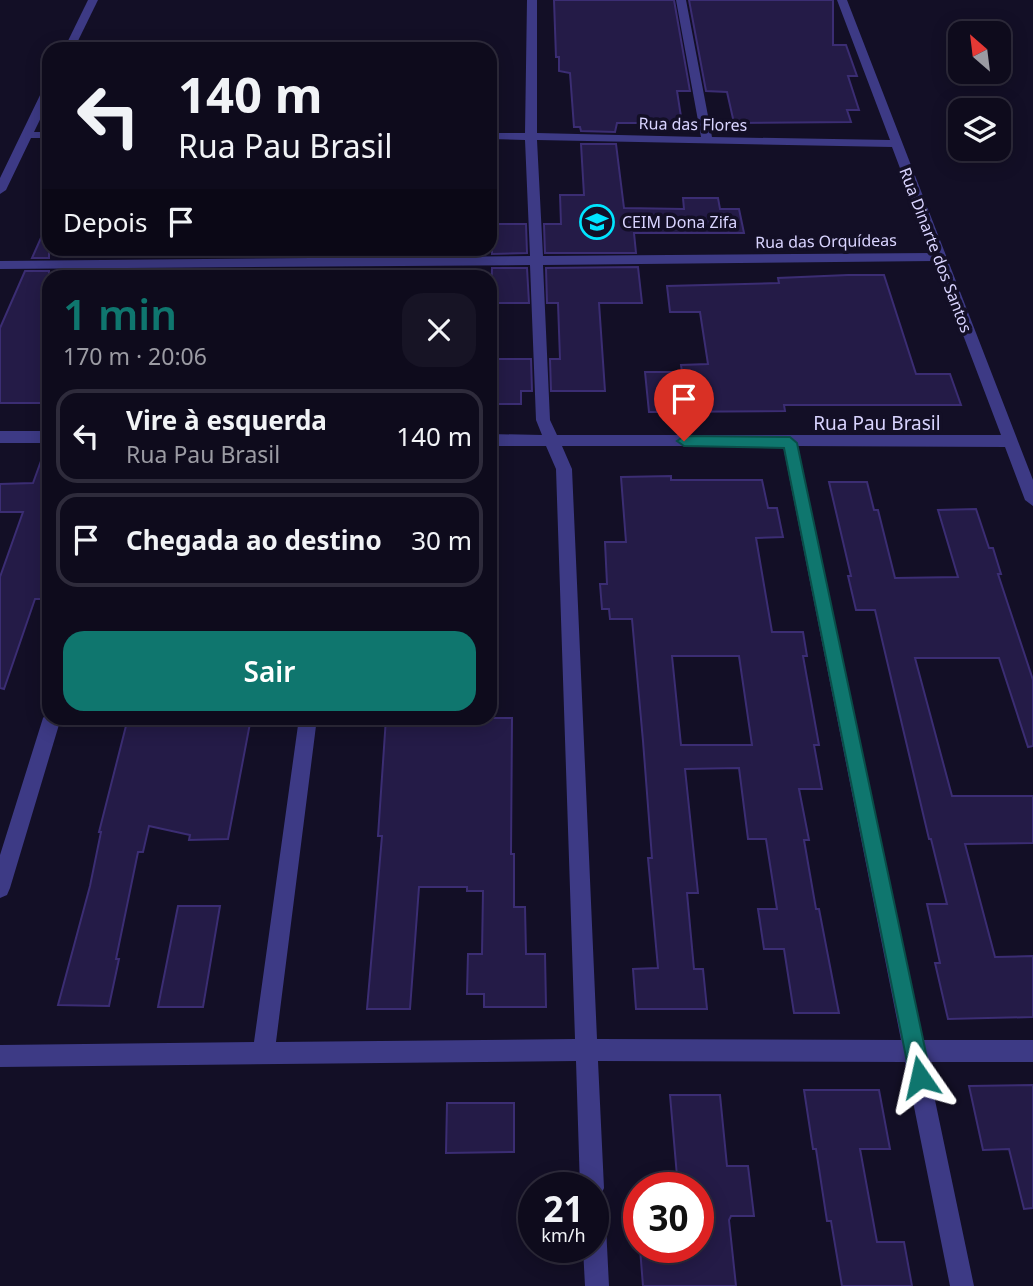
<!DOCTYPE html>
<html lang="pt">
<head>
<meta charset="utf-8">
<style>
	:root { --surface:#0e0b1c; --page:#171425; --text:#f1f3f6; --muted:#9b9ba3; --line:#2e2b3b; --accent:#0f766e }
	body { margin:0; font-family:"Noto Sans",sans-serif; background:var(--page); color:var(--text); height:100vh; display:flex; flex-direction:column; font-size:26px; white-space:nowrap }
	* { box-sizing:border-box; margin:0 }
	p { font-size:23px; color:var(--muted) }
	.icon { flex:none; width:38px; height:38px; fill:none; stroke:currentColor; stroke-width:2; stroke-linecap:round; stroke-linejoin:round }
	.map { position:relative; flex:1; overflow:hidden }
	.details { position:absolute; left:42px; top:270px; width:455px; height:455px; display:flex; flex-direction:column; background:var(--surface); border-radius:21px; box-shadow:0 4px 18px #0003,0 0 0 2px var(--line) }
	.details>* { flex:none }
	.top-card { position:absolute; left:42px; top:42px; width:455px; height:214px; border-radius:21px; box-shadow:0 4px 18px #0003,0 0 0 2px var(--line); background:#0e0b1c; color:var(--text); overflow:hidden }
	.needle { width:46px; rotate:332deg }
	.buttons { position:absolute; left:948px; top:21px; display:grid; gap:14px }
	.buttons a { display:grid; place-items:center; width:63px; height:63px; border-radius:14px; background:var(--surface); box-shadow:0 4px 18px #0003,0 0 0 2px var(--line); font-size:35px }
	.speed { position:absolute; left:518px; top:1172px; display:flex; gap:14px; font-size:35px; font-weight:700; text-align:center }
	.speed>* { display:grid; place-content:center; width:91px; height:91px; border-radius:50%; background:var(--surface); box-shadow:0 4px 18px #0003,0 0 0 2px var(--line); line-height:1 }
	.speed small { font-size:18px; font-weight:400 }
	.speed .limit { border:10px solid #d22; background:#fff; color:#111 }
	.pin { position:absolute; display:grid; place-items:center; width:60px; height:60px; color:#fff; margin:-72px -30px; border-radius:50% 50% 50% 0; rotate:-45deg; box-shadow:0 0 7px #0007 }
	.pin .icon { rotate:45deg }
	.me { position:absolute; width:77px; margin:-38px; rotate:349deg; stroke-linejoin:round; filter:drop-shadow(0 0 5px #0008) }
	.turn { display:flex; align-items:center; gap:24px; height:147px; padding:0 21px; font-size:32px }
	.turn .icon { width:91px; height:91px; stroke-width:2.5 }
	.turn b { display:block; font-size:49px; line-height:60px }
	.then { display:flex; align-items:center; height:66px; padding:0 21px; background:#0003; gap:14px; font-size:26px }
	.round { display:grid; place-items:center; flex:none; width:74px; height:74px; border-radius:21px; background:var(--page) }
	.overview { display:flex; align-items:center; justify-content:space-between; height:119px; padding:0 21px }
	h1 { font-size:42px; font-weight:600; line-height:52px; color:var(--accent) }
	.primary-button { display:flex; gap:14px; margin-top:auto; padding:14px 21px }
	.primary-button a { flex:1; height:80px; border-radius:21px; background:var(--accent); color:#fff; font-size:28px; font-weight:600; line-height:80px; text-align:center }
	ul { padding:0; list-style:none }
	li { display:flex; align-items:center; gap:21px; height:94px; margin:0 14px 10px; padding:0 7px; border:4px solid var(--line); border-radius:21px }
	li div { flex:1 }
	li b { display:block; font-size:26px }
	li em { font-style:normal }
	.map>svg:first-child { display:block }
</style>
</head>
<body>
<div class="map">
<svg width="1033" height="1286" viewBox="0 0 1033 1286">
	<rect width="100%" height="100%" fill="#130f26"/>
	<g fill="#241b47" stroke="#3b2d73" stroke-width="2" fill-rule="evenodd">
		<path d="M554,0h120l16,91h-13l5,32h-65l-2,9 -34,-1 -1,-4h-6l-4,-54 -11,-2v-14h-3z"/>
		<path d="M689,0h144v45h13l11,31h-9l11,34h-12l4,12 -117,1 -7,-31 -21,-1z"/>
		<path d="M581,144h35l8,64 60,1 -1,-11h35l2,11h19l5,24h-110l2,20h-91l-1,-29h17l-1,-29h24z"/>
		<path d="M49,220v38h-17z"/>
		<path d="M492,224h34l1,29 -35,1z"/>
		<path d="M638,267l4,36h-43l6,88h-54l-1,-32h10l-2,-56h-11l-1,-35z"/>
		<path d="M492,268h35l2,35h-38z"/>
		<path d="M25,271h24v132h-49v-75z"/>
		<path d="M848,275h36l32,99h34l11,31h-177l1,6 -136,1 -4,-40h37l-1,-7 27,-1 -8,-52h-30l-3,-26 112,-3 -1,-5z"/>
		<path d="M490,359h41l1,32h-11v13h-31z"/>
		<path d="M45,450h4v149h-14l-31,90 -4,-1v-111l23,-65h-23v-28l33,-1z"/>
		<path d="M671,476v4h91l6,28h9l6,29 -27,1 16,94h31l4,24h-4l16,89h-5l8,44h-23l10,51h-5l12,69h3l20,104h-45l-10,-64h-20l-6,-40h19l-11,-70h-18l-9,-71 -54,1 13,124h-11l7,76h9l4,40h-71l-3,-40 25,-1 -10,-110h4l-9,-117 -11,-122h-22l-1,-10h-7l-2,-25h7l-2,-42h21l-5,-65zM672,656h67l13,89h-71z"/>
		<path d="M829,482h38l7,28h4l17,68 63,-1 -20,-67 38,-1 13,39h4l8,26h-3l35,106v66l-5,1 -29,-89h-84l37,138h81v47l-68,1 30,113 38,-1v61l-85,2 -13,-56h5l-13,-59h20l-16,-65h-2l-54,-229h-19l-8,-34h3z"/>
		<path d="M128,718h123l-23,121 -39,1 1,-5 -41,-9 -6,26h-5l-22,107h3l-10,47 -51,-1 32,-119 11,-54h-2z"/>
		<path d="M386,718h126l-1,136h3v53h11l1,47h19l1,53h-62v-13h-17l1,-40h14l1,-63h-16v-4h-48l-9,122h-43l15,-173h-4z"/>
		<path d="M178,906h42l-17,101h-45z"/>
		<path d="M1033,1085v123l-9,1 -15,-60 -26,1 -14,-64z"/>
		<path d="M804,1090h75l11,59h-30l17,93h27l8,44h-70l-11,-65h-4l-11,-72h-3z"/>
		<path d="M670,1095h50l7,71h21l6,50h-23l-2,4 7,66h-93l-3,-38h58v-60h-20z"/>
		<path d="M447,1103h67v49l-68,1z"/>
	</g>
	<g fill="none" stroke-linecap="round" stroke-linejoin="round">
		<g fill="#3d3a85" fill-rule="evenodd">
			<path d="M88,0h10l-24,49h-10z"/>
			<path d="M527,0h10v133l164,4 -25,-137h10l26,137 178,3 -53,-140h10l186,480v26l-8,-6 -20,-53 -207,-1 125,594h110v22h-106l47,224h-24l-45,-224 -307,-1 6,127 -4,9 5,9 4,80h-24l-2,-38h10v-60h-13l-4,-127 -576,6v-22l254,-3 45,-324h18l-41,324 299,-3 -19,-570 -10,-23h-56v-12l52,1 -6,-15 -6,-155 -530,4v-8l530,-5 -5,-116 -35,-1v-6h35zM537,140l355,7 40,106 -389,3zM935,261l66,174h-444l-7,-15 -7,-155zM562,446h221l118,594 -304,-1 -25,-570z"/>
			<path d="M49,86v15l-15,31h15v6h-18l-25,52 -6,4v-16l43,-89z"/>
			<rect x="0" y="431" width="49" height="12"/>
			<path d="M49,711v7h12l-51,170 -3,7 -7,3v-43l43,-137z"/>
		</g>
	</g>
	<path fill="#0f766e" stroke="#0a4d48" stroke-width="2" d="M684,436l106,1 7,6 134,634 -3,7 -8,3 -7,-3 -3,-7 -126,-629 -100,-2 -7,-5z"/>
	<defs>
		<g id="school-ring" transform="scale(1.75)"><circle r="9.5" fill="#130f26" stroke="#00e5ff" stroke-width="1.5"/><path d="M0-5L7-2L0 1L-7-2ZM-4 1L0 2.5L4 1V4Q0 6-4 4Z" fill="#00e5ff"/></g>
	</defs>
	<g fill-rule="evenodd">
		<use href="#school-ring" x="597" y="222"/>
	</g>
	<g text-anchor="middle" stroke-width="7" stroke-linejoin="round" paint-order="stroke">
		<g font-size="16" fill="#d9d4ff" stroke="#130f26">
			<text transform="translate(693 124) rotate(1)" y="6">Rua das Flores</text>
			<text transform="translate(826 241) rotate(-1)" y="6">Rua das Orquídeas</text>
			<text transform="translate(936 250) rotate(69)" y="6">Rua Dinarte dos Santos</text>
		</g>
		<g font-size="16" fill="#d9d4ff" stroke="#130f26" text-anchor="start">
			<text x="622" y="228">CEIM Dona Zifa</text>
		</g>
		<g font-size="19" fill="#d9d4ff" stroke="#130f26">
			<text x="877" y="430">Rua Pau Brasil</text>
		</g>
	</g>
</svg>
<div class="buttons">
<a><svg class="needle" viewBox="-14 -14 28 28"><path d="M0-13l5 13h-10z" fill="#e53935"/><path d="M0 13l5-13h-10z" fill="#9b9ba3"/></svg></a>
<a><svg class="icon" aria-label="layers" viewBox="0 0 24 24"><path d="M12 4l9 5-9 5-9-5zM3 14l9 5 9-5"/></svg></a>
</div>
<div class="speed"><div>21<small>km/h</small></div><div class="limit">30</div></div>
<div class="pin" style="left:684px;top:441px;background:#d93025"><svg class="icon" aria-label="arrive" viewBox="0 0 24 24"><path d="M6 21V4h12l-3 4 3 4H6"/></svg></div>
<svg class="me" style="left:920px;top:1077px" viewBox="-20 -20 40 40"><path d="M0-17L14 15 0 8-14 15z" fill="#0f766e" stroke="#fff" stroke-width="4"/></svg>
<div class="top-card">
<div class="turn"><svg class="icon" aria-label="left" viewBox="0 0 24 24"><path d="M17 20v-9H6M10 6l-5 5 5 5"/></svg><div><b>140 m</b>Rua Pau Brasil</div></div>
<div class="then">Depois<svg class="icon" aria-label="arrive" viewBox="0 0 24 24"><path d="M6 21V4h12l-3 4 3 4H6"/></svg></div>
</div>
<section class="details">
<div class="overview"><div><h1>1 min</h1><p>170 m · 20:06</p></div><a class="round"><svg class="icon" aria-label="close" viewBox="0 0 24 24"><path d="M6 6l12 12M18 6L6 18"/></svg></a></div>
<ul>
<li><svg class="icon" aria-label="left" viewBox="0 0 24 24"><path d="M17 20v-9H6M10 6l-5 5 5 5"/></svg><div><b>Vire à esquerda</b><p>Rua Pau Brasil</p></div><em>140 m</em></li>
<li><svg class="icon" aria-label="arrive" viewBox="0 0 24 24"><path d="M6 21V4h12l-3 4 3 4H6"/></svg><div><b>Chegada ao destino</b></div><em>30 m</em></li>
</ul>
<div class="primary-button"><a>Sair</a></div>
</section>
</div>
</body>
</html>
